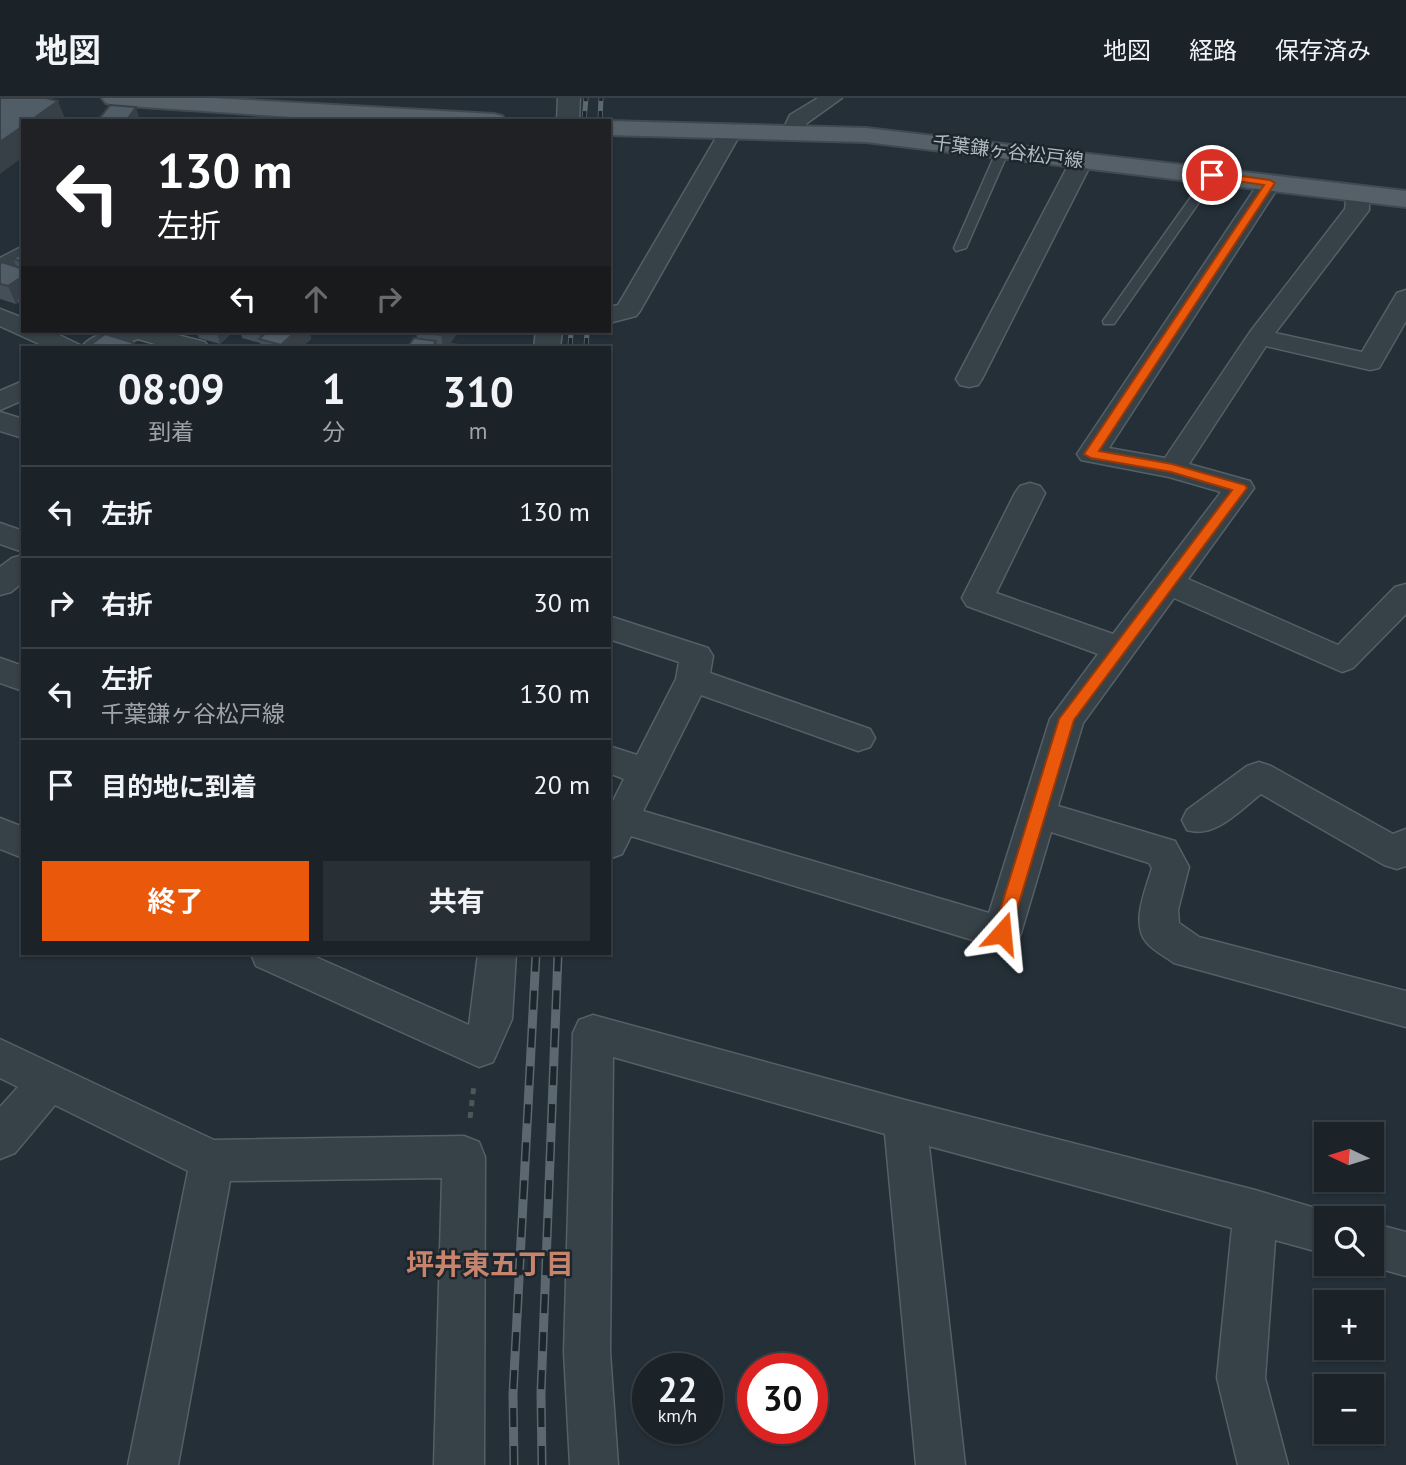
<!DOCTYPE html>
<html lang="ja">
<head>
<meta charset="utf-8">
<style>
	:root { --surface:#1b2329; --page:#282f35; --text:#f1f3f6; --muted:#a0a4a8; --line:#394046; --accent:#ea580c }
	body { margin:0; font-family:"PT Sans","Noto Sans JP",sans-serif; background:var(--page); color:var(--text); height:100vh; display:flex; flex-direction:column; font-size:26px; white-space:nowrap }
	* { box-sizing:border-box; margin:0 }
	p { font-size:23px; color:var(--muted) }
	.icon { flex:none; width:38px; height:38px; fill:none; stroke:currentColor; stroke-width:2; stroke-linecap:round; stroke-linejoin:round }
	.map { position:relative; flex:1; overflow:hidden }
	.details { position:absolute; left:21px; top:248px; width:590px; height:609px; display:flex; flex-direction:column; background:var(--surface); border-radius:0px; box-shadow:0 2px 5px #0004,0 0 0 2px var(--line) }
	.details>* { flex:none }
	.guide { position:absolute; left:21px; top:21px; width:590px; height:214px; border-radius:0px; box-shadow:0 2px 5px #0004,0 0 0 2px var(--line); background:#202124; color:#fff; overflow:hidden }
	.needle { width:46px; rotate:274deg }
	.fabs { position:absolute; left:1314px; top:1024px; display:grid; gap:14px }
	.fabs a { display:grid; place-items:center; width:70px; height:70px; border-radius:0px; background:var(--surface); box-shadow:0 2px 5px #0004,0 0 0 2px var(--line); font-size:35px }
	.speed { position:absolute; left:632px; top:1255px; display:flex; gap:14px; font-size:35px; font-weight:700; text-align:center }
	.speed>* { display:grid; place-content:center; width:91px; height:91px; border-radius:50%; background:var(--surface); box-shadow:0 2px 5px #0004,0 0 0 2px var(--line); line-height:1 }
	.speed small { font-size:18px; font-weight:400 }
	.speed .limit { border:10px solid #d22; background:#fff; color:#111 }
	.pin { position:absolute; display:grid; place-items:center; width:60px; height:60px; color:#fff; margin:-30px; border:4px solid #fff; border-radius:50%; box-shadow:0 2px 7px #0007 }
	.me { position:absolute; width:77px; margin:-38px; rotate:18deg; stroke-linejoin:round; filter:drop-shadow(0 0 5px #0008) }
	.turn { display:flex; align-items:center; gap:24px; height:147px; padding:0 21px; font-size:32px }
	.turn .icon { width:91px; height:91px; stroke-width:2.5 }
	.turn b { display:block; font-size:49px; line-height:60px }
	.lanes { display:flex; align-items:center; height:66px; padding:0 21px; background:#0003; justify-content:center; gap:35px; direction:ltr }
	.lanes .off { opacity:.35 }
	.eta { display:flex; justify-content:space-evenly; align-items:center; height:119px; text-align:center }
	.eta b { font-size:42px; font-weight:700; line-height:49px }
	.action { display:flex; gap:14px; margin-top:auto; padding:14px 21px }
	.action a { flex:1; height:80px; border-radius:0px; background:var(--accent); color:#fff; font-size:28px; font-weight:700; line-height:80px; text-align:center }
	.action a+a { background:var(--page); color:var(--text) }
	ul { padding:0; list-style:none }
	li { display:flex; align-items:center; gap:21px; height:91px; padding:0 21px; border-top:2px solid var(--line) }
	li div { flex:1 }
	li b { display:block; font-size:26px }
	li em { font-style:normal }
	header { display:flex; align-items:center; gap:42px; box-sizing:border-box; height:98px; padding:0 35px; background:var(--surface); border-bottom:2px solid var(--line) }
	header strong { font-size:33px }
	nav { display:flex; gap:38px; margin-inline-start:auto; font-size:24px }
	.map>svg:first-child { display:block }
</style>
</head>
<body>
<header>
<strong>地図</strong>
<nav><a>地図</a><a>経路</a><a>保存済み</a></nav>
</header>
<div class="map">
<svg width="1406" height="1367" viewBox="0 0 1406 1367">
	<rect width="100%" height="100%" fill="#242f37"/>
	<g fill="none" stroke-linecap="round" stroke-linejoin="round">
		<g stroke="#555f66" stroke-width="3">
			<g id="lane">
				<path d="M1003,49l6,3 -43,98 -10,3 -2,-3 43,-98z"/>
				<path d="M1208,75l10,2 -104,149h-10l-1,-3z"/>
			</g>
		</g>
		<g stroke="#555f66" stroke-width="3">
			<g id="street">
				<path d="M558,0h22l-1,23h-22z"/>
				<path d="M818,0h24l-35,25 -6,14h-16l-3,-5 8,-17z"/>
				<path d="M731,26l8,2 3,5 -102,180 -4,5 -27,7v-16l9,-2 102,-174 3,-5z"/>
				<path d="M1082,55l8,2 3,5 -111,219 -4,6 -9,2 -9,-2 -4,-6 115,-219 3,-5z"/>
				<path d="M1270,78l8,2 3,5 -172,265 56,10 85,-126 95,-123 2,-15 3,-5h16l3,5v16l-94,123 87,19 35,-59 9,-3v31l-27,47 -9,2 -104,-24 -77,118 61,17 4,7 -66,91 150,66 57,-58 11,-3v30l-53,54 -11,4 -168,-74 -91,125 -25,83 117,35 14,26 -11,43 1,13 20,14 207,54v36l-232,-64c-8,-6 -20,-12 -27,-20 -17,-19 -1,-54 5,-75l-3,-5 -98,-31 -30,101 -6,12 -13,4 -371,-113 -9,18 -13,5v-50l15,-30 -15,-6v-27l28,9 39,-76 3,-17 -70,-23v-23l99,32 5,8 -3,17 160,56 5,9 -5,9 -12,4 -157,-56 -58,116 346,102 61,-194 48,-65 -131,-48 -5,-8 53,-105 5,-7 10,-3 10,3 5,7 -49,100 117,41 108,-142 -52,-15 -88,-17 -4,-6 185,-276z"/>
				<path d="M23,148v18l-14,10 -9,2v-18z"/>
				<path d="M0,211l23,9v13h28l31,15c27,-29 90,-13 123,-4l4,6h-40l-31,-9 -25,9h-65l-48,-22z"/>
				<path d="M536,233h26l-2,17h-26z"/>
				<path d="M23,283v19l-23,10v-19z"/>
				<path d="M0,314l23,7v19l-23,-7z"/>
				<path d="M0,425l23,8v21l-23,-8z"/>
				<path d="M23,457v27l-12,10 -11,3v-28l12,-9z"/>
				<path d="M0,560l23,8v25l-23,-8z"/>
				<path d="M1259,664l12,4 122,68 13,-5v37l-9,3 -13,-4 -123,-71c-21,16 -46,45 -74,36l-5,-10 5,-10 60,-44z"/>
				<path d="M0,720l23,9v31l-23,-9z"/>
				<path d="M251,856h58l160,71 9,-71h38l-4,65 -19,43 -14,5 -223,-101z"/>
				<path d="M593,917l312,85 350,90 87,26 -16,2v36l-51,-14 -10,138 23,87h-50l-21,-87 15,-150 -303,-82 36,319h-49l-31,-331 -272,-77 -3,295 8,113h-48l-6,-113 9,-319 6,-13z"/>
				<path d="M0,941l214,101 250,-4 15,6 6,15 -1,308h-50l8,-287 -212,3 -52,284h-50l60,-294 -133,-66 -40,48 -15,6v-52l18,-20 -18,-9z"/>
				<path d="M1372,1125l34,9v44l-43,-12h9z"/>
			</g>
		</g>
		<g stroke="#414a51" stroke-width="4">
			<g id="primary">
				<path d="M102,0h109l283,16 8,2 4,5h-154l-238,-16 -8,-2z"/>
				<path d="M609,23l257,7 540,63v16l-540,-65 -257,-7z"/>
			</g>
		</g>
		<path stroke="#485a58" stroke-width="5" stroke-dasharray="6 6" stroke-linecap="butt" d="M470,1020l4,-33"/>
		<use href="#lane" fill="#374148" fill-rule="evenodd"/>
		<use href="#street" fill="#374148" fill-rule="evenodd"/>
		<use href="#primary" fill="#566068" fill-rule="evenodd"/>
		<g stroke="#5c6870" stroke-width="5">
			<g id="rail-far1">
				<path d="M584,23l2,-23"/>
				<path d="M600,23l1,-23"/>
				<path d="M570,250l1,-17"/>
				<path d="M586,250l1,-17"/>
			</g>
		</g>
		<g stroke="#5c6870" stroke-width="9">
			<g id="rail">
				<path d="M514,1367l-1,-71 23,-440"/>
				<path d="M542,1367l-1,-72 17,-439"/>
			</g>
		</g>
		<use href="#rail-far1" stroke="#1d262c" stroke-width="3.5" stroke-dasharray="10" stroke-linecap="butt"/>
		<use href="#rail" stroke="#1d262c" stroke-width="6" stroke-dasharray="19" stroke-linecap="butt"/>
	</g>
	<g fill="#454f58">
		<path d="M23,155v59l-5,-10 -2,2 -16,-5v-35l17,3 -4,-8z"/>
		<path d="M79,233h24l-7,5z"/>
		<path d="M196,233h38l-14,13 -21,-6z"/>
		<path d="M240,233h69l2,8 -10,9h-39l-2,-5 -18,-5z"/>
		<path d="M416,234l40,3 -6,8 16,5h-59l10,-10z"/>
	</g>
	<g fill="#384047">
		<path d="M58,3l8,20h-36z"/>
		<path d="M136,9l4,14h-14z"/>
		<path d="M23,28v31l-23,17v-32z"/>
		<path d="M23,178v23l-7,-1 2,4 -2,2 -8,-18z"/>
		<path d="M94,233h9l-7,5z"/>
		<path d="M216,233h18l-14,13z"/>
		<path d="M259,233h17l-15,8z"/>
		<path d="M296,233h13l2,8 -10,9h-19l-1,-3z"/>
		<path d="M444,233h11l1,4 -9,13h-4l-2,-13z"/>
		<path d="M436,243l2,7h-6z"/>
		<path d="M134,245l2,5h-8z"/>
	</g>
	<g fill="#505c66" stroke="#384047" stroke-width="2">
		<path d="M0,0h46l12,3 -28,20h-7v5l-23,16z"/>
		<path d="M110,7l26,2 -10,14h-29z"/>
		<path d="M23,155v9l-10,-3z"/>
		<path d="M2,164l21,7v7l-15,10 -8,-2v-20z"/>
		<path d="M23,195v7l-7,-2z"/>
		<path d="M268,233h28l-15,14 -22,-6z"/>
		<path d="M416,233h28l-3,4 -25,-3z"/>
		<path d="M105,236l29,9 -6,5h-42z"/>
		<path d="M414,240l22,3 -4,7h-25z"/>
		<path d="M446,245l20,3 -2,2h-22z"/>
	</g>
	<path fill="#ea580c" stroke="#983908" stroke-width="2" d="M1212,74l58,8 5,3 -176,268 73,13 73,21 2,3 -173,232 -64,213 -2,6 -6,2 -7,-2 -2,-6 66,-214 173,-229 -61,-18 -80,-14 -7,-4 180,-269 -55,-8v-4z"/>
	<g text-anchor="middle" stroke-width="5" stroke-linejoin="round" paint-order="stroke">
		<g font-size="19" fill="#b2bcc4" stroke="#1d262c">
			<text transform="translate(1008 53) rotate(7)" y="7">千葉鎌ヶ谷松戸線</text>
		</g>
		<g font-size="28" font-weight="bold" fill="#c7836b" stroke="#1d262c">
			<text x="490" y="1176">坪井東五丁目</text>
		</g>
	</g>
</svg>
<div class="fabs">
<a><svg class="needle" viewBox="-14 -14 28 28"><path d="M0-13l5 13h-10z" fill="#e53935"/><path d="M0 13l5-13h-10z" fill="#a0a4a8"/></svg></a>
<a><svg class="icon" aria-label="search" viewBox="0 0 24 24"><circle cx="10" cy="10" r="6"/><path d="M15 15l6 6"/></svg></a>
<a>+</a>
<a>−</a>
</div>
<div class="speed"><div>22<small>km/h</small></div><div class="limit">30</div></div>
<div class="pin" style="left:1212px;top:77px;background:#d93025"><svg class="icon" aria-label="arrive" viewBox="0 0 24 24"><path d="M6 21V4h12l-3 4 3 4H6"/></svg></div>
<svg class="me" style="left:1002px;top:835px" viewBox="-20 -20 40 40"><path d="M0-17L14 15 0 8-14 15z" fill="#ea580c" stroke="#fff" stroke-width="4"/></svg>
<div class="guide">
<div class="turn"><svg class="icon" aria-label="left" viewBox="0 0 24 24"><path d="M17 20v-9H6M10 6l-5 5 5 5"/></svg><div><b>130 m</b>左折</div></div>
<div class="lanes"><svg class="icon" aria-label="left" viewBox="0 0 24 24"><path d="M17 20v-9H6M10 6l-5 5 5 5"/></svg><svg class="icon off" aria-label="ahead" viewBox="0 0 24 24"><path d="M12 20V5M6 11l6-6 6 6"/></svg><svg class="icon off" aria-label="right" viewBox="0 0 24 24"><path d="M7 20v-9h11M14 6l5 5-5 5"/></svg></div>
</div>
<section class="details">
<div class="eta">
<div><b>08:09</b><p>到着</p></div>
<div><b>1</b><p>分</p></div>
<div><b>310</b><p>m</p></div>
</div>
<ul>
<li><svg class="icon" aria-label="left" viewBox="0 0 24 24"><path d="M17 20v-9H6M10 6l-5 5 5 5"/></svg><div><b>左折</b></div><em>130 m</em></li>
<li><svg class="icon" aria-label="right" viewBox="0 0 24 24"><path d="M7 20v-9h11M14 6l5 5-5 5"/></svg><div><b>右折</b></div><em>30 m</em></li>
<li><svg class="icon" aria-label="left" viewBox="0 0 24 24"><path d="M17 20v-9H6M10 6l-5 5 5 5"/></svg><div><b>左折</b><p>千葉鎌ヶ谷松戸線</p></div><em>130 m</em></li>
<li><svg class="icon" aria-label="arrive" viewBox="0 0 24 24"><path d="M6 21V4h12l-3 4 3 4H6"/></svg><div><b>目的地に到着</b></div><em>20 m</em></li>
</ul>
<div class="action"><a>終了</a><a>共有</a></div>
</section>
</div>
</body>
</html>
